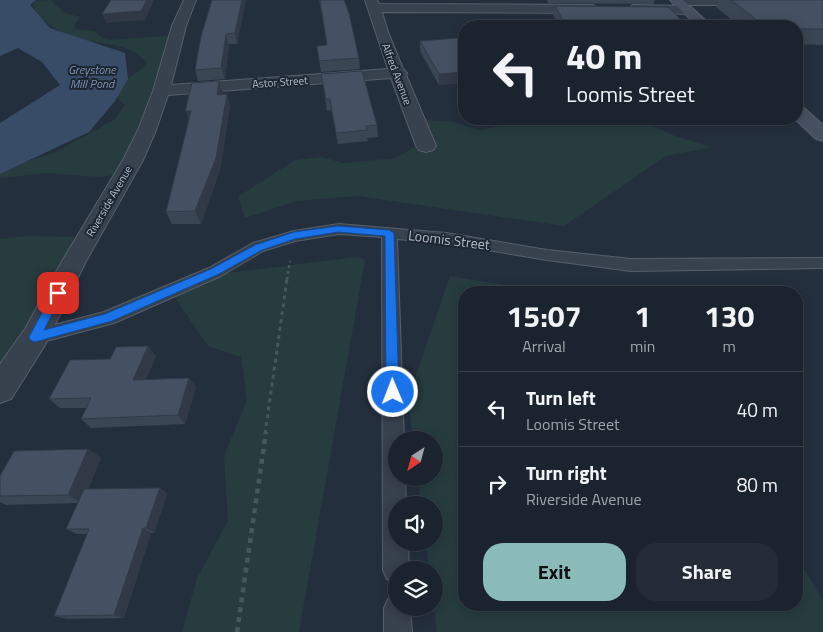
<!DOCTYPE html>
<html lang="en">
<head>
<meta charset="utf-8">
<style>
	:root { --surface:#1b232e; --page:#242b36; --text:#f1f3f6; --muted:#a0a4aa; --line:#39404a; --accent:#8bbbb9 }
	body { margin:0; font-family:"Titillium Web",sans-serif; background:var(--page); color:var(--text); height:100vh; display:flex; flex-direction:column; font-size:19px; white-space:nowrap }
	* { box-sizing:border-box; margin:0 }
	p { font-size:16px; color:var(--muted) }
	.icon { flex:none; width:28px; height:28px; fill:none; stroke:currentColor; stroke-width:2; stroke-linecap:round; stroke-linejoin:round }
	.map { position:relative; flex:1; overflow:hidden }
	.side { position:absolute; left:458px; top:286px; width:345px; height:325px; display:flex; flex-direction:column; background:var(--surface); border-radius:20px; box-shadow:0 2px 12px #0003,0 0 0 1px var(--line) }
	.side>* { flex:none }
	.banner { position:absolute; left:458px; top:20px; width:345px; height:105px; border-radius:20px; box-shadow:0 2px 12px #0003,0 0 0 1px var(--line); background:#1b232e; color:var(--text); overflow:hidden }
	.needle { width:32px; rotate:216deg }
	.fabs { position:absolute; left:388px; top:431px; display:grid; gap:10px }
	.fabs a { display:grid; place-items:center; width:55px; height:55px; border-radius:50%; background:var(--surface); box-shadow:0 2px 12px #0003,0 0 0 1px var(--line); font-size:25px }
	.pin { position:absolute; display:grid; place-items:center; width:42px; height:42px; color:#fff; margin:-21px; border-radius:10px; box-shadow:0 2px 8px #0006 }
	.me { position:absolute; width:55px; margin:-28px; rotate:359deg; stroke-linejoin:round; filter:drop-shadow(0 0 4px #0008) }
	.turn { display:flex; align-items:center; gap:18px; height:105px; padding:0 25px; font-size:22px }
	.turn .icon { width:65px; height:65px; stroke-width:2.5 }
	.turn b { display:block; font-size:35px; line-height:42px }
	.eta { display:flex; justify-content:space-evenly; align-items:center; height:85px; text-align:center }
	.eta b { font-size:30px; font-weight:700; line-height:35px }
	.primary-button { display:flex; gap:10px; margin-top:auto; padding:10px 25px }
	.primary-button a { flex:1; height:58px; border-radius:20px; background:var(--accent); color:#111; font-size:20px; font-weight:700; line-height:58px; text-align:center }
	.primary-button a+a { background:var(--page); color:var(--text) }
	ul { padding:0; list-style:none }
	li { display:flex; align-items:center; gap:15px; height:75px; padding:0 25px; border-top:1px solid var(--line) }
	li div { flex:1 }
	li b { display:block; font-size:19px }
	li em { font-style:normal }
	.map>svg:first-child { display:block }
</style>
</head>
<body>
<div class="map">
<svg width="823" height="632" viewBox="0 0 823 632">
	<rect width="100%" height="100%" fill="#242f3e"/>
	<g fill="#263c3f">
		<path d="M52,0l3,5 6,4v3l19,5 -6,9v3l21,2 7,7 7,2 69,-5 -47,138 -33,4 -50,-4 -48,5v-13l28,-4 26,-8 60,-33 11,-15 -15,-15c12,-10 27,-15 37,-27 -17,-21 -44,-18 -68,-24 -11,-3 -38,-17 -43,-27 -2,-3 -3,-8 -4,-11z"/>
		<path d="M419,119l34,3 26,8 22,-4 6,-7h134l4,4 33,14 35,10 -47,9 -102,70 -206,-30 -62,5 -51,17 -7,-21 57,-37 27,-3 21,6 53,-5 31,-18z"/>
		<path d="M26,236l69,1 -73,129 -22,-2v-125z"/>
		<path d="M357,257l8,3 -66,372h-117l15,-54 31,-57 -4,-65 23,-56 -6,-43 -33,-11 -37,-54 49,-18z"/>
		<path d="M450,276l98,16h-84v313h332v-49l27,44v32h-386l-3,-26v-36h-5l-3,-27 8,-1v-37h-13l-3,-27h16v-38h-21l-5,-42z"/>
	</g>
	<path fill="#394c67" d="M0,0h36l-6,5 20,23 75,25 3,26 -13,22 -26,31 -89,42v-51l60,-38 -18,-23 -24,-14 -18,8z"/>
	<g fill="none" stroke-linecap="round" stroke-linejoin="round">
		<g stroke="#565f6c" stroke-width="2">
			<g id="lane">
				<path d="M339,224l107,9 101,17 84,9 192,-1v10l-192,3 -84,-11 -101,-17 -49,-4 7,201h-8v38h9l1,27h-10v37h12l1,28h-13v13l-9,-4 -4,-9 -1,-333 -43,-3 -44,7 -32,10 -42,25 -107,47 -79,21 -6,-2 -3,-5 3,-5 6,-2 69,-18 105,-44 44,-25 41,-12z"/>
				<path d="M396,595v13h14l2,24h-28v-24l4,-9z"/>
			</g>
		</g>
		<g stroke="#565f6c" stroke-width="2">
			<g id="street">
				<path d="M184,0h12l-10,26 -15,59 217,-16 -23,-69h12l2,4 214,1 6,4 -6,4 -211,-1 6,20 15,37 4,4 -1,2 30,71 -3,4 -7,2 -7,-2 -3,-4 -25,-68 -223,17 -12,35 -13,30 -58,103 -40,82 -34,54 -11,4v-39l25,-35 36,-66 62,-103 15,-30 15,-39 19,-65z"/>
				<path d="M672,0h151v5h-146l-4,-1z"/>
				<path d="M633,5l54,1 6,4 -6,4 -58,-2 -2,-3z"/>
			</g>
		</g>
		<g stroke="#565f6c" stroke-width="2">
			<g id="secondary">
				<path d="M670,0h13l29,26h-14z"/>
				<path d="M796,105l6,1 21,19v16l-7,-2 -21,-20z"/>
			</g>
		</g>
		<path stroke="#44595c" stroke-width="2.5" stroke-dasharray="3 3" stroke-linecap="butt" d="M287,280l3,-19"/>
		<path stroke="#44595c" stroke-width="3" stroke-dasharray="4 4" stroke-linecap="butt" d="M265,434l22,-155"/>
		<path stroke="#44595c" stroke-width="4.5" stroke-dasharray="5 5" stroke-linecap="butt" d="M237,632l29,-200"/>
		<use href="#lane" fill="#38414e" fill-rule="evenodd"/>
		<use href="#street" fill="#38414e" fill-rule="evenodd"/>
		<use href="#secondary" fill="#465061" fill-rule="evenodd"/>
	</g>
	<g fill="#3b4654">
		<path d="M246,0l-9,44h-8l-4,35 -27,2 -3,-11z"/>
		<path d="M319,0l40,58 1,11 -39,3 -4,-26 10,-1z"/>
		<path d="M547,0h108l-2,4 -105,-1z"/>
		<path d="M719,0h104v45l-27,-1v-18h-57l-23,-19z"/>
		<path d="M555,6l132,20h-128l-6,-11z"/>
		<path d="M420,41l44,3v39l-25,2 -19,-34z"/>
		<path d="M321,74l56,51 1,12 -11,1 1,3 -30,3 -7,-34 -4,1z"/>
		<path d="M219,81l4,12 -1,2 5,-1 3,12 -10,64 -19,54h-29l-6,-12z"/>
		<path d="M690,119h45l-4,6 -33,1z"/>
		<path d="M156,356l-10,24 43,-2 7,9 -11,37 -94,4 -10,-9 5,-11h-26l-11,-9 61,-40z"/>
		<path d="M88,449l13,9 -13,31 72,-1 7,6 -13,39h-3l-27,85 -57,1 -13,-3 33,-82h-10l-11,-5 12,-26 -72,2 -6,-3v-26z"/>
	</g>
	<g fill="#303945">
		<path d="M147,0h7l-9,20 -39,3 -4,-9z"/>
		<path d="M242,0h4l-9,44 -2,-11z"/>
		<path d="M226,34l3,10 -4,35 -4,-11z"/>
		<path d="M464,72v11l-25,2v-11z"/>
		<path d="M219,81l4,12 -2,14 -4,-12z"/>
		<path d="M227,94l3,12 -10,64 -19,54 -6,-13z"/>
		<path d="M185,111h6l-1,12z"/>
		<path d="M148,346l8,10 -14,33 -9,-9z"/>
		<path d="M189,378l7,9 -11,37 -7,-9z"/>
		<path d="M88,449l13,9 -19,45 -14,-8z"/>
		<path d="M160,488l7,6 -13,39 -8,-5z"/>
		<path d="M143,528l8,5 -27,85 -10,-3z"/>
	</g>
	<g fill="#455162" stroke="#303945">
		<path d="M111,0h36l-6,11 -39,3z"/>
		<path d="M212,0h30l-7,33 -9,1 -5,34 -26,2 6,-34z"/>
		<path d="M320,0h24l5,13 10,45 -40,3 -2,-15 10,-1z"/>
		<path d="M731,0h92v29h-27v-3h-19l-4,-2h-11z"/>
		<path d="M555,6l113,1 19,19h-121z"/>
		<path d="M459,38l5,6v28l-25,2 -19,-33z"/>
		<path d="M362,71l15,54 -11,1 1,4 -31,3 -6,-34h-4l-5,-25z"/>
		<path d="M219,81l-2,14 10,-1 -11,64 -21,53 -29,1 25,-101h-6l7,-28z"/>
		<path d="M148,346l-15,34 56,-2 -11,37 -97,4 10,-21 -42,1 21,-39 40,-1 6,-12z"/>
		<path d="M88,449l-20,46 -68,1v-20l14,-25z"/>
		<path d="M160,488l-14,40h-3l-29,87 -60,1 35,-87h-23l18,-40z"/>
	</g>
	<path fill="#1a73e8" stroke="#114b97" d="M338,226l51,4 5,3 5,159 -2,4 -4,1 -5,-1 -2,-4 -1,-156 -47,-4 -43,7 -33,11 -43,24 -107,47 -77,21 -5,-2 -1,-3 25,-47h8l1,3 -19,37 61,-16 106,-45 44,-24 39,-13z"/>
	<g text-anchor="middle" stroke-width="4" stroke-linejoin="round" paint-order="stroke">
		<g font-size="11" fill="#b4bcc9" stroke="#1d2633">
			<text transform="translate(397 74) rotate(69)" y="4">Alfred Avenue</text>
			<text transform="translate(280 82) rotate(-4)" y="4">Astor Street</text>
			<text transform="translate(109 201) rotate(-60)" y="4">Riverside Avenue</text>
		</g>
		<g font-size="12" font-style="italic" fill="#7c92b1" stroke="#1d2633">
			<text x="92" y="74">Greystone<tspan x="92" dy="14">Mill Pond</tspan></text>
		</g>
		<g font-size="14" fill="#b4bcc9" stroke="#1d2633">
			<text transform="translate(449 240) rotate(7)" y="5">Loomis Street</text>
		</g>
	</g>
</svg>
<div class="fabs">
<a><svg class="needle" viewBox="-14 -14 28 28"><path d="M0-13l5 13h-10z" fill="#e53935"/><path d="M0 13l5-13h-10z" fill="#a0a4aa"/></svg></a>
<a><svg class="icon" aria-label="sound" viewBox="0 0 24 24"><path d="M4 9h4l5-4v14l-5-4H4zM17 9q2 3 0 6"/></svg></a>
<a><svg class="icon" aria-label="layers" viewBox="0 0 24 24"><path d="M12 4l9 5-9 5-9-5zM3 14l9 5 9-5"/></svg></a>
</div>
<div class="pin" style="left:58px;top:293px;background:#d93025"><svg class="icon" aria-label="arrive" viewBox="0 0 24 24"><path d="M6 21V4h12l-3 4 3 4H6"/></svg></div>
<svg class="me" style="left:393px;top:392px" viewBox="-20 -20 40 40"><circle r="17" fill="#1a73e8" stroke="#fff" stroke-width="3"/><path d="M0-11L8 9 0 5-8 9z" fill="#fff"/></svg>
<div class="banner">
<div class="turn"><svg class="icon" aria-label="left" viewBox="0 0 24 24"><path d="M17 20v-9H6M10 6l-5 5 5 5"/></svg><div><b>40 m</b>Loomis Street</div></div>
</div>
<section class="side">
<div class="eta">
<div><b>15:07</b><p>Arrival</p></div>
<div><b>1</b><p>min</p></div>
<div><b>130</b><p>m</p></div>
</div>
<ul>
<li><svg class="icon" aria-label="left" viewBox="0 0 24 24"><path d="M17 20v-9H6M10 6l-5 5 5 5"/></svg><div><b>Turn left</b><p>Loomis Street</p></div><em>40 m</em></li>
<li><svg class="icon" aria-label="right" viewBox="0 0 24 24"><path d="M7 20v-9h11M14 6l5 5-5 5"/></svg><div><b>Turn right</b><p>Riverside Avenue</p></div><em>80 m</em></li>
</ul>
<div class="primary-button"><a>Exit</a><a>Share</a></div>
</section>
</div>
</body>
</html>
